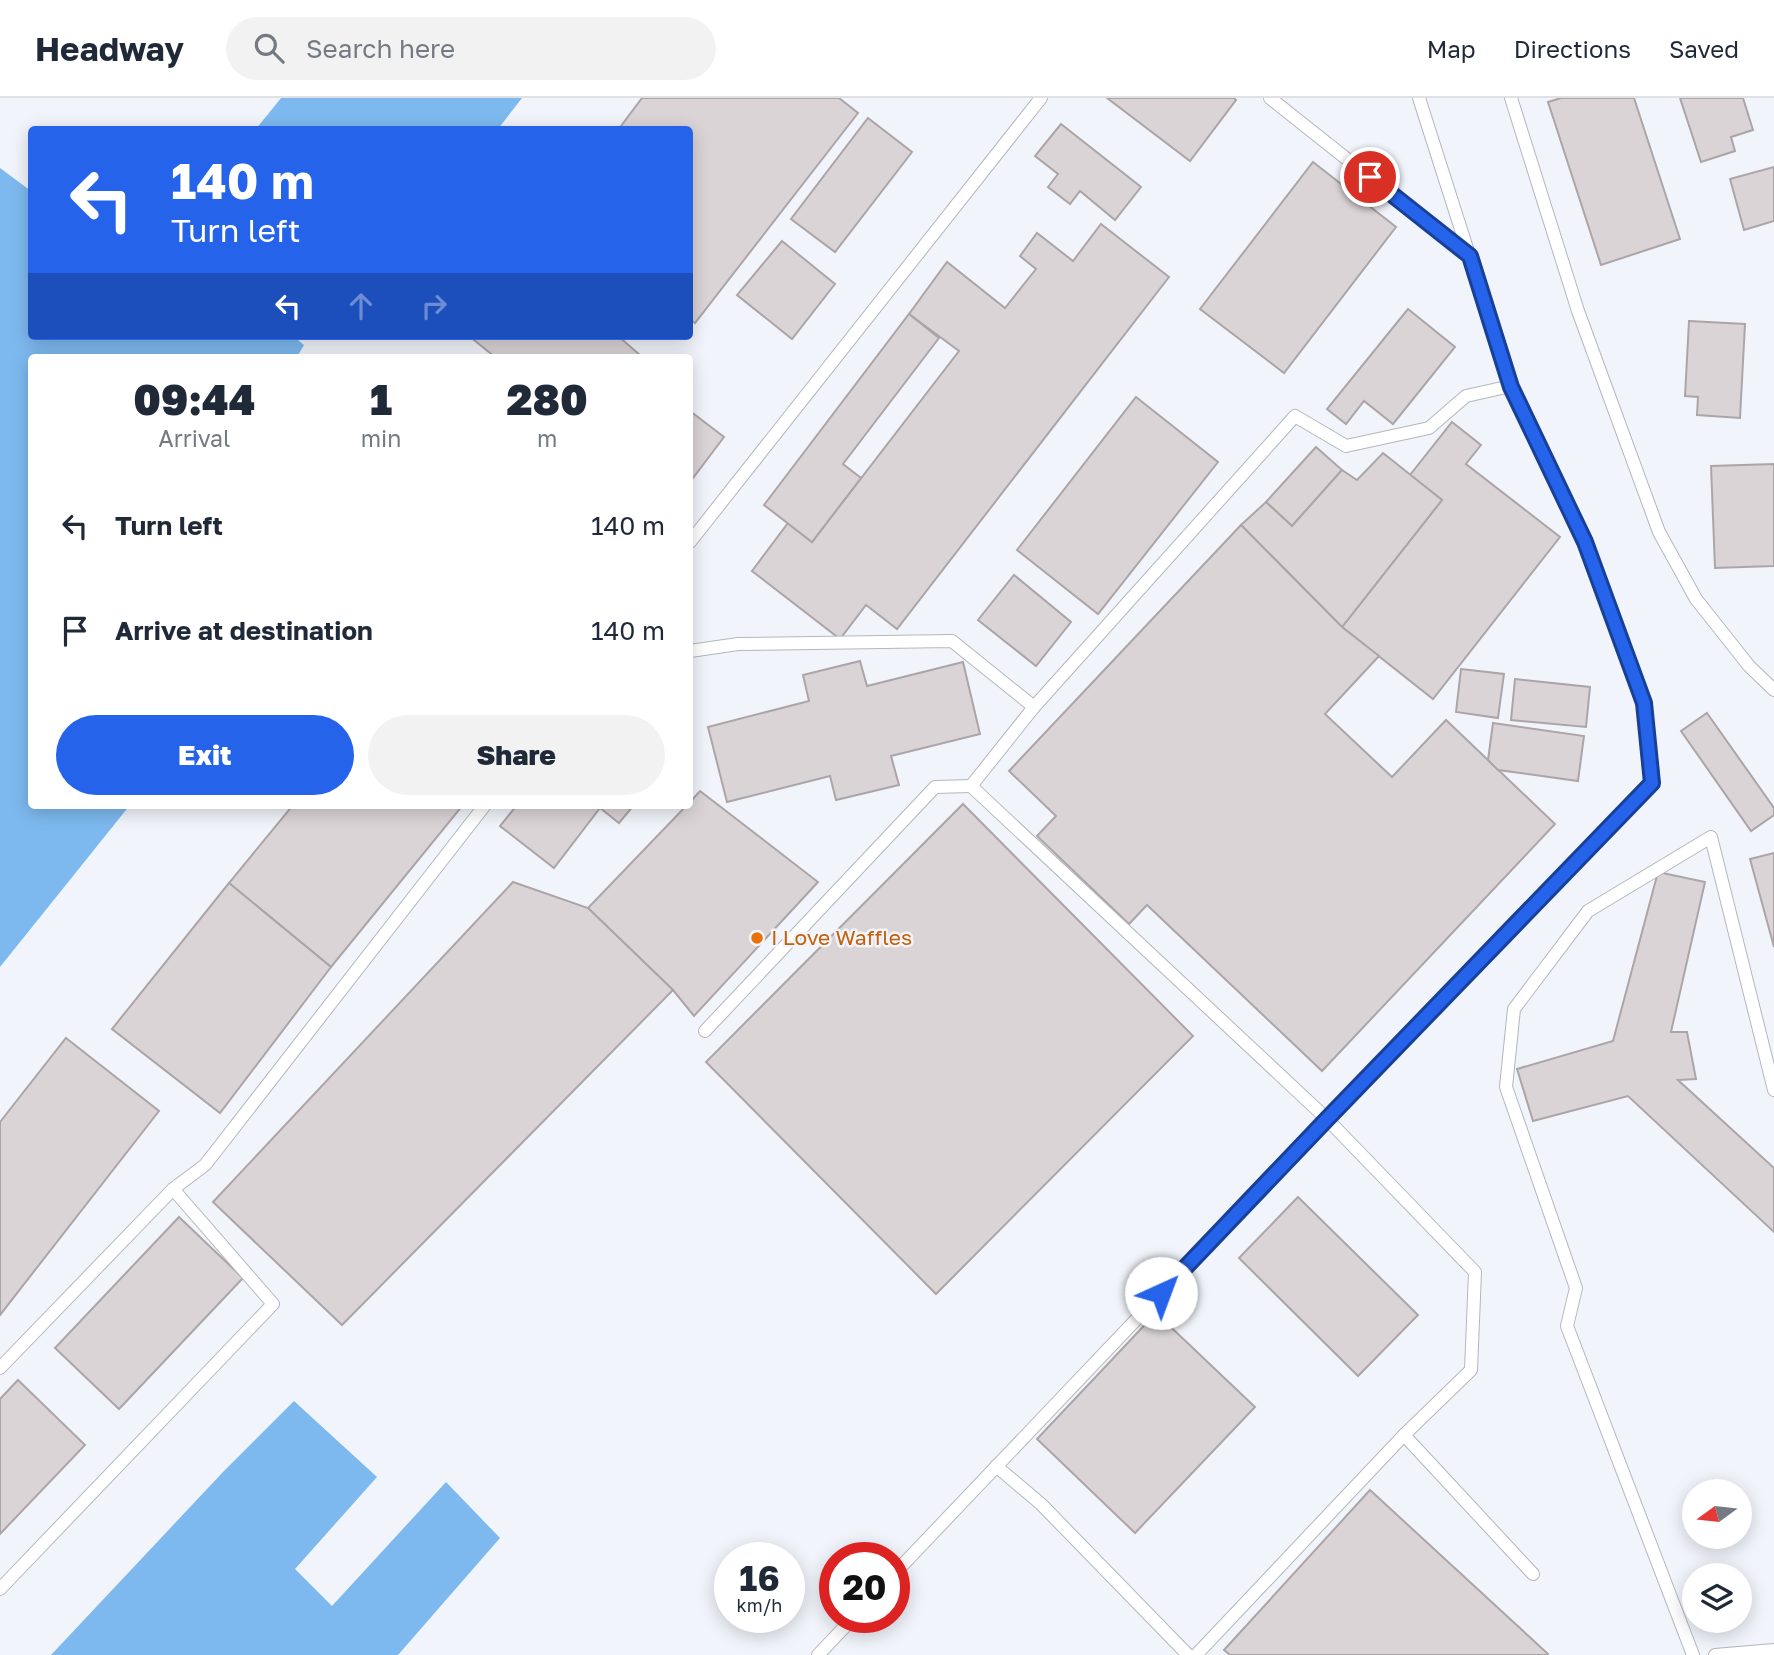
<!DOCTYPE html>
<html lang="en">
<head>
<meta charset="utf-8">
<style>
	:root { --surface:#fff; --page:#f2f2f3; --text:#1f2937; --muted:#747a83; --line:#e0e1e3; --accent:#2563eb }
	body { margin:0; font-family:"Golos Text",sans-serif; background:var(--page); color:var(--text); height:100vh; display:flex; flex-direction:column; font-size:26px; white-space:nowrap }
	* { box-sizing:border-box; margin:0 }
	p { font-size:23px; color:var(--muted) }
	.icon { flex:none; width:38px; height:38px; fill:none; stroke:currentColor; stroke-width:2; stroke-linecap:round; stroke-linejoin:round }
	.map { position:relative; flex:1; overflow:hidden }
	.details { position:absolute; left:28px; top:256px; width:665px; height:455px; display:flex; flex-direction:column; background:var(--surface); border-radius:7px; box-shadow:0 4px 18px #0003 }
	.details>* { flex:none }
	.guide { position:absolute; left:28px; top:28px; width:665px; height:214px; border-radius:7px; box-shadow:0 4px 18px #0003; background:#2563eb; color:#fff; overflow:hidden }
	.needle { width:46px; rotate:255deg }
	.fabs { position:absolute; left:1682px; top:1381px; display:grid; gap:14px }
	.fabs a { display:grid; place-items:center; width:70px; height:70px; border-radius:50%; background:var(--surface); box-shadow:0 4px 18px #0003; font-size:35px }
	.speed { position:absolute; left:714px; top:1444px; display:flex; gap:14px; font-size:35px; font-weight:700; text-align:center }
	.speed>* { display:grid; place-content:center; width:91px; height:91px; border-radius:50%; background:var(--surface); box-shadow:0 4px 18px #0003; line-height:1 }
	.speed small { font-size:18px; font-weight:400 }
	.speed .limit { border:10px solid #d22; background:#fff; color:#111 }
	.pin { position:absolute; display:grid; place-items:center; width:60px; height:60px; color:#fff; margin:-30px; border:4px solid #fff; border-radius:50%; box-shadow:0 2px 7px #0007 }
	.me { position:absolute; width:77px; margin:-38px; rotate:43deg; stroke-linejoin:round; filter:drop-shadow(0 0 5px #0008) }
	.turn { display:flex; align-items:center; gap:24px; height:147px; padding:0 28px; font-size:32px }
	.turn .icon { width:91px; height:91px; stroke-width:2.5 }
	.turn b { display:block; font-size:49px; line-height:60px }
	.lanes { display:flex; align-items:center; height:66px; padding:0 28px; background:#0003; justify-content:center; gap:35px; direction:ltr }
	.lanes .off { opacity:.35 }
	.eta { display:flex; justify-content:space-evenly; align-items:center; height:119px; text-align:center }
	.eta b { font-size:42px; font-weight:800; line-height:49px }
	.primary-button { display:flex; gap:14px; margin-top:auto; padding:14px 28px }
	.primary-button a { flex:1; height:80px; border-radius:42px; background:var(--accent); color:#fff; font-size:28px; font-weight:800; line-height:80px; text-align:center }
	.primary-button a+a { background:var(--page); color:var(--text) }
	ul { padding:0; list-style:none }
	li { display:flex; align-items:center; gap:21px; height:105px; padding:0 28px }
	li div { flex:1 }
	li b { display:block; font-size:26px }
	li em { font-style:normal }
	header { display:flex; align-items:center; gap:42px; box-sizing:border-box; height:98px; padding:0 35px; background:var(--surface); border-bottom:2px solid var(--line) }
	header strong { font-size:33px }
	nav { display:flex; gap:38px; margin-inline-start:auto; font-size:24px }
	.search { width:490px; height:63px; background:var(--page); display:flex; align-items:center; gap:18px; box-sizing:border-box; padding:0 24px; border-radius:38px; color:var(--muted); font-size:26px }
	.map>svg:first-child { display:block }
</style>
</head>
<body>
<header>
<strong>Headway</strong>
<div class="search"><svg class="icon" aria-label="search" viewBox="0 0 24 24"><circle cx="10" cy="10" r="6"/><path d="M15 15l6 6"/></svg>Search here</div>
<nav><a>Map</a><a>Directions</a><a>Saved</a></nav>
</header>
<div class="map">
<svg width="1774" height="1557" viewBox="0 0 1774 1557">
	<rect width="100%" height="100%" fill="#f1f5fb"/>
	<g fill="#7db9ef">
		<path d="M281,0h241l-24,31h-242z"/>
		<path d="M0,70l31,23 1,145h261l11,9 -7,12h-265v448h98l-130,162z"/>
		<path d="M294,1303l83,76 -82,92 37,37 114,-124 54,56 -102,117h-347l172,-183z"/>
	</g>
	<g fill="#dbd4d6" stroke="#aca5a8" stroke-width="2">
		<path d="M642,0h197l19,15 -163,210 -5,-4v-189h-72z"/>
		<path d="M1107,0h127l2,2 -46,61z"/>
		<path d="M1561,0h73l46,141 -79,26 -53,-163z"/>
		<path d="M1680,0h63l10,32 -22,7 4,14 -34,11z"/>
		<path d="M868,20l44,34 -77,100 -44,-33z"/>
		<path d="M1061,26l80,63 -26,33 -35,-29 -10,13 -22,-17 10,-13 -23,-18z"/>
		<path d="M1313,64l83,65 -112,146 -84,-64z"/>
		<path d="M1774,69v54l-30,9 -14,-51z"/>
		<path d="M1101,126l68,53 -272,352 -31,-24 -26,34 -88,-68 36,-48 24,19 147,-191 -50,-37 38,-52 58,46 31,-39 -16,-13 17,-23 36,28z"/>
		<path d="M782,143l53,43 -43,55 -55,-44z"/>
		<path d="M1408,211l47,38 -62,77 -29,-23 -18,23 -19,-15z"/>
		<path d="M909,216l30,24 -96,126 18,14 -49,64 -48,-37z"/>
		<path d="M1689,223l56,3 -5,94 -43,-3 1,-18 -13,-1z"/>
		<path d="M469,238h149l22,19 -2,2h-143z"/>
		<path d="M1136,299l82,65 -120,152 -81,-64z"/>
		<path d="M690,313l34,26 -34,45z"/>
		<path d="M1452,324l29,23 -15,19 94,73 -127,162 -91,-72 100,-127 -32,-25z"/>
		<path d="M1316,349l26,23 -50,56 -26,-24z"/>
		<path d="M1383,355l59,47 -100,127 -101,-102 25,-23 26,24 50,-56 15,10z"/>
		<path d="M1774,366v102l-59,2 -4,-102z"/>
		<path d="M1241,427l101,102 37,29 -54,58 67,63 54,-57 109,104 -233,247 -175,-166 -18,19 -92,-88 19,-20 -47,-45z"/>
		<path d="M1014,477l57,47 -35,44 -58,-46z"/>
		<path d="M860,563l7,25 96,-24 17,72 -89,22 8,29 -63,15 -6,-24 -103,26 -19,-75 101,-26 -6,-26z"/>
		<path d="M1461,571l43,5 -6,44 -42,-6z"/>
		<path d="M1515,581l75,8 -4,40 -75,-7z"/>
		<path d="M1707,615l67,95v7l-23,16 -70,-100z"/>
		<path d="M1493,625l91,13 -6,45 -80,-11 -10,-10z"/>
		<path d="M700,693l118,91 -124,134 -21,-26 -85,-82 99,-103h3v-3z"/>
		<path d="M963,706l230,232 -257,258 -230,-232z"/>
		<path d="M293,707h170l-132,162 -102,-84z"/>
		<path d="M517,707h117l-15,18 -19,-15 -46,60 -54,-42z"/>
		<path d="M1774,755v94l-24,-88z"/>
		<path d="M1658,774l47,10 -34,150h16l9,47 -18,1 96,88v64l-146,-136 -95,25 -16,-52 96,-28z"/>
		<path d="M513,784l75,26 85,82 -331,335 -129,-123z"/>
		<path d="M229,785l102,84 -111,146 -108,-84z"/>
		<path d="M66,940l93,73 -159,204v-193z"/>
		<path d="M1298,1099l120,118 -60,61 -119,-118z"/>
		<path d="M179,1119l64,61 -124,131 -64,-61z"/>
		<path d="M1156,1215l99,94 -120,126 -98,-94z"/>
		<path d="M18,1282l67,65 -85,89v-135z"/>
		<path d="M1370,1392l178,164 -2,1h-316l-6,-5z"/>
	</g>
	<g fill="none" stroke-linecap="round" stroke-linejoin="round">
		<g stroke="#b3b7bc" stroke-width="14">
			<g id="service">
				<path d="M1270,0l199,158"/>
				<path d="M1419,0l92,288 74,157 59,160 8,80 -325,336 -356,-333 63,-79 261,-291 51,30 83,-18 37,-32 45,-10"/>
				<path d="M1511,0l67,213 81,221 37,67 53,67 25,24"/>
				<path d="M690,444l351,-444"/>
				<path d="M690,553l48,-7 214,-3 82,66"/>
				<path d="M705,933l230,-244 36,-1"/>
				<path d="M0,1270l173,-179 32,-24 280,-360"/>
				<path d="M996,1368l45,38 147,151"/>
				<path d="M894,1476l433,-455 148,153 -4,98 -67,65"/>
				<path d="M0,1491l273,-285 -100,-115"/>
				<path d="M818,1557l36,-38"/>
				<path d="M1196,1557l208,-220 129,139"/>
				<path d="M1693,1557l-126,-329 9,-38 -70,-201 8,-78 74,-98 123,-74 63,253"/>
				<path d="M1715,1557l59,-5"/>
			</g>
		</g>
		<use href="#service" stroke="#fff" stroke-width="12"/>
	</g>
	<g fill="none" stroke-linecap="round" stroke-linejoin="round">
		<g stroke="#184099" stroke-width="18">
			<path id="route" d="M1161,1195l166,-174 325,-336 -8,-80 -59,-161 -74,-155 -41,-131 -100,-79"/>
		</g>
		<use href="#route" stroke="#2563eb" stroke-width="12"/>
	</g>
	<circle fill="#e8710a" stroke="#f1f5fb" stroke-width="2.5" cx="757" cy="840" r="7"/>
	<g text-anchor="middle" stroke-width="5" stroke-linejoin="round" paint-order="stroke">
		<g font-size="21" fill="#c56008" stroke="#f1f5fb" text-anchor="start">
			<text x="771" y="847">I Love Waffles</text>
		</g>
	</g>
</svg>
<div class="fabs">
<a><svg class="needle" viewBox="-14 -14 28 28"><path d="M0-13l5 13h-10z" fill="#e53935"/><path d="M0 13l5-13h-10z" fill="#747a83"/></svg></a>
<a><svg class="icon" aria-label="layers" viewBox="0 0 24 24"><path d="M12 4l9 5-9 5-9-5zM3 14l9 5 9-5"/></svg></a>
</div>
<div class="speed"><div>16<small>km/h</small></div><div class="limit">20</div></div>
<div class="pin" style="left:1370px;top:79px;background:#d93025"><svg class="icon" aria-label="arrive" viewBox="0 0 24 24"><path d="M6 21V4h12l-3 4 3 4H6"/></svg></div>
<svg class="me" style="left:1161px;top:1195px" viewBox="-20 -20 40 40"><circle r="19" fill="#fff"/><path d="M0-13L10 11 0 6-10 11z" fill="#2563eb"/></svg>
<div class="guide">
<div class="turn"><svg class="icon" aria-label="left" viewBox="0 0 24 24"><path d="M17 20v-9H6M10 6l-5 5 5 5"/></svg><div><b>140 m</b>Turn left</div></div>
<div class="lanes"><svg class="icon" aria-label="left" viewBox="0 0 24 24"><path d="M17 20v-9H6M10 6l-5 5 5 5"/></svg><svg class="icon off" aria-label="ahead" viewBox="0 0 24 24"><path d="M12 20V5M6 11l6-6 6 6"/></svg><svg class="icon off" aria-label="right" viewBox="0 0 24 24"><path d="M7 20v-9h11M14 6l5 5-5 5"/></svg></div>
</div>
<section class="details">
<div class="eta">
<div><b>09:44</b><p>Arrival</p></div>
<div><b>1</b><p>min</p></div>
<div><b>280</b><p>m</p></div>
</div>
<ul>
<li><svg class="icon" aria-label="left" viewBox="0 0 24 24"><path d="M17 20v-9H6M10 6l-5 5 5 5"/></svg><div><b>Turn left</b></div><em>140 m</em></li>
<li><svg class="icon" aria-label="arrive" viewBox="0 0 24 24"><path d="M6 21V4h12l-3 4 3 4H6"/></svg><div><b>Arrive at destination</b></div><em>140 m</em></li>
</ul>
<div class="primary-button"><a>Exit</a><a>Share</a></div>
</section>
</div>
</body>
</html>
